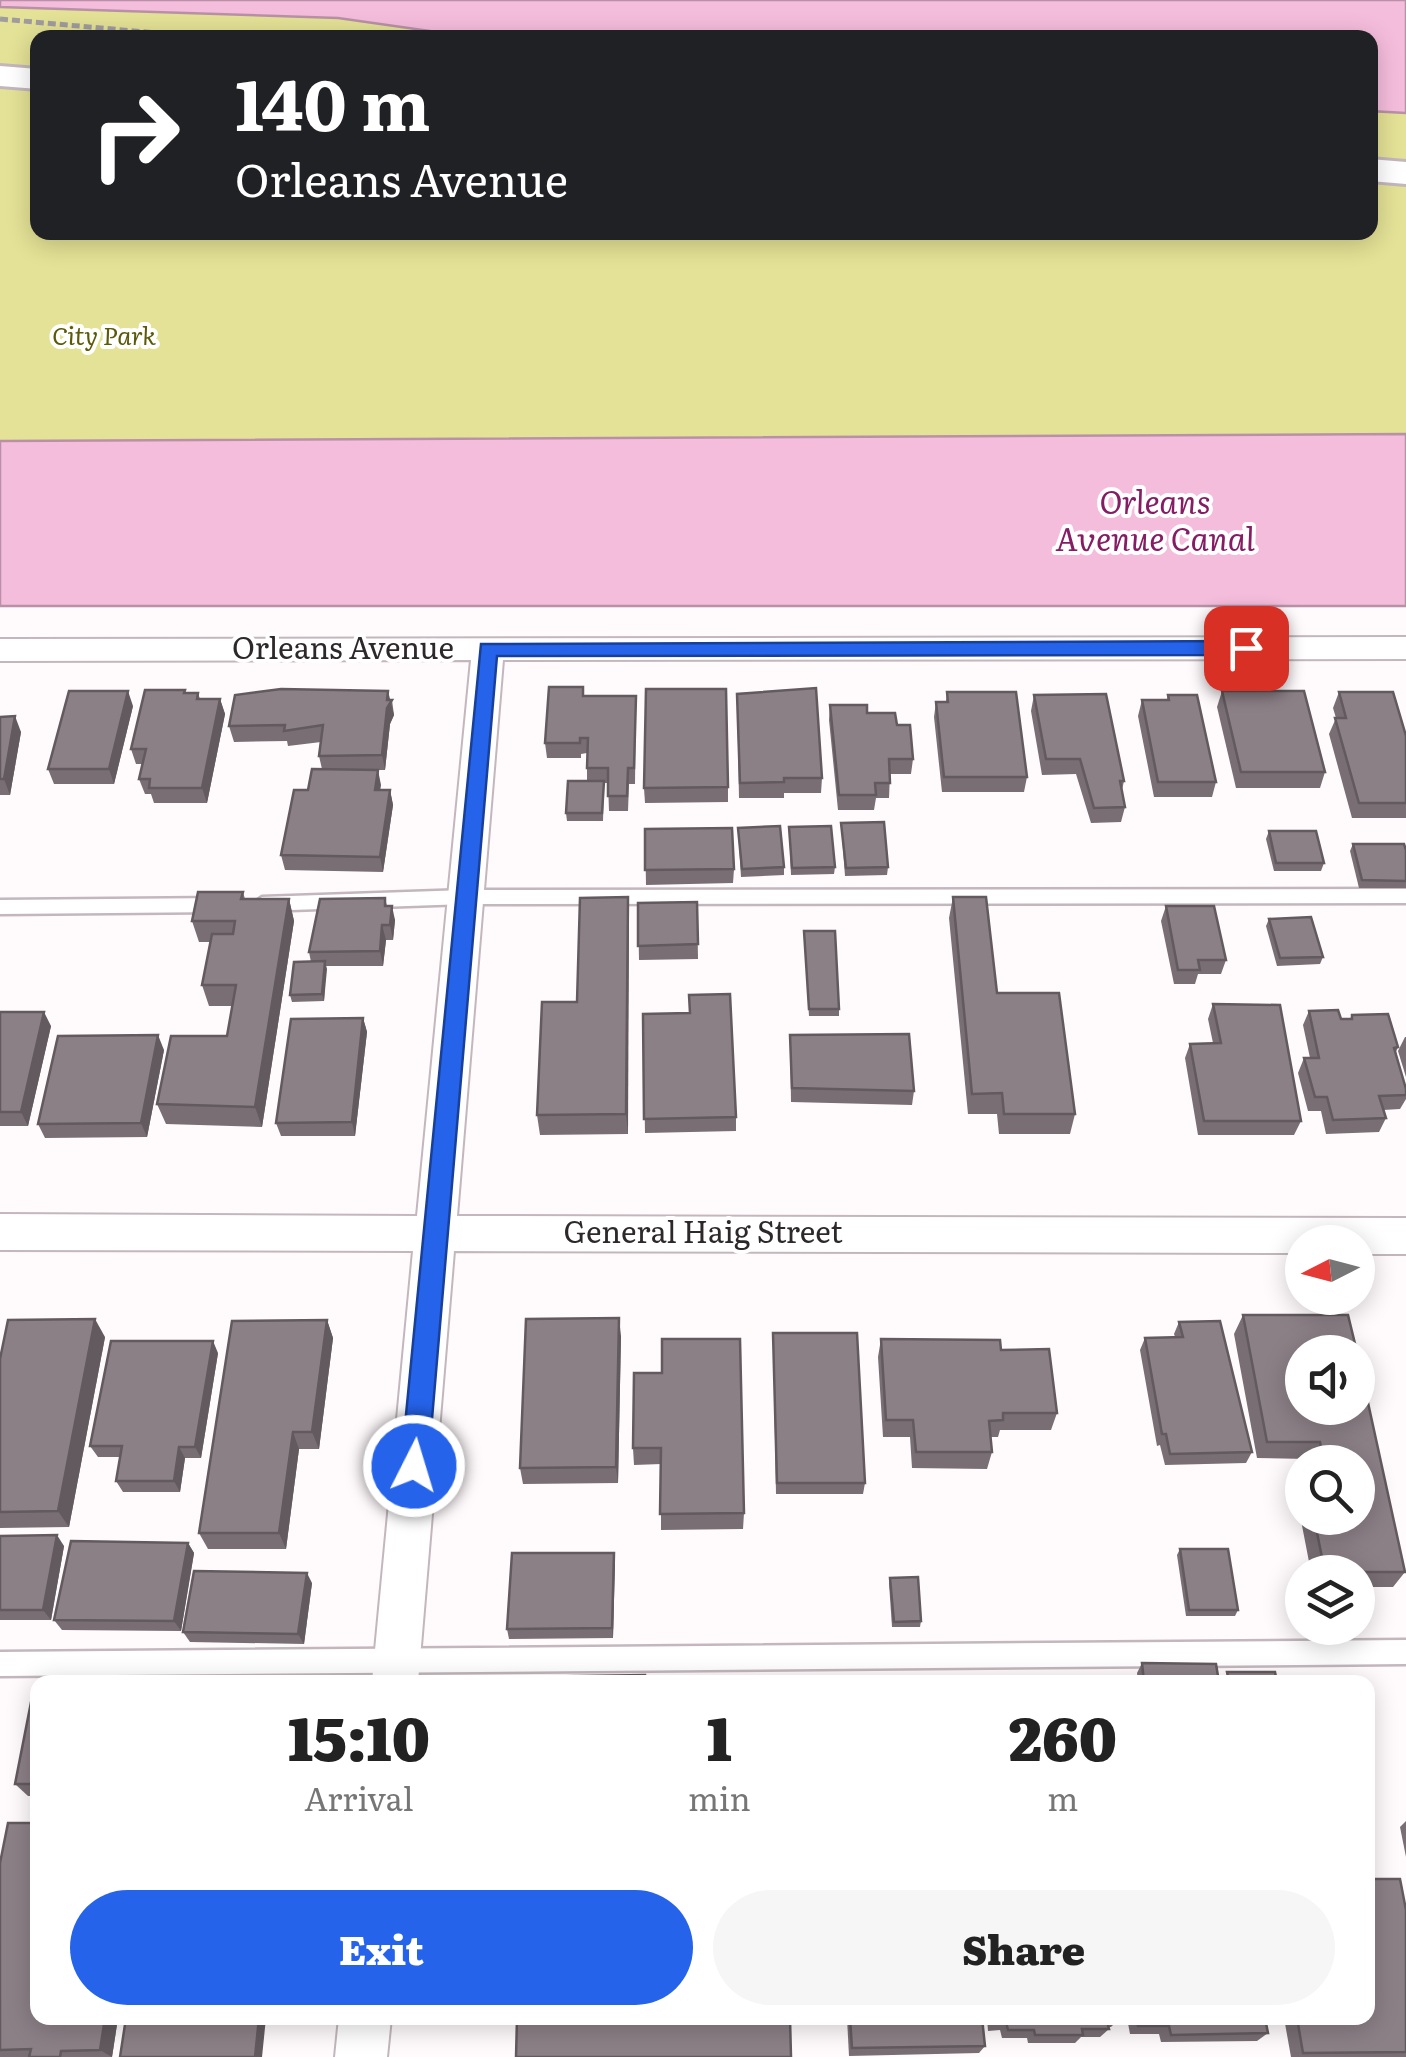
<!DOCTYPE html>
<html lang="en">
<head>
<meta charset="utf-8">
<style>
	:root { --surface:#fff; --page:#f6f6f6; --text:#222; --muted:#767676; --accent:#2563eb }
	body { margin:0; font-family:Literata,serif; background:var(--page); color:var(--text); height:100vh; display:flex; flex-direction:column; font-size:38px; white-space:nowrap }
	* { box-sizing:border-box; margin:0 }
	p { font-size:32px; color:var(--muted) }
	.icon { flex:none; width:55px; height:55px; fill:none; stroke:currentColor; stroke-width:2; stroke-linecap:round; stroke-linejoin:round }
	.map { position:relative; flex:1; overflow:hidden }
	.side { position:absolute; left:30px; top:1675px; width:1345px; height:350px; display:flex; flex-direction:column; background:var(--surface); border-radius:20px; box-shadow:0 5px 25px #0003 }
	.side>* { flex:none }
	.top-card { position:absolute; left:30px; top:30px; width:1348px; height:210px; border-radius:20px; box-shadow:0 5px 25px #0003; background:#202124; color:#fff; overflow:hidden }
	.needle { width:65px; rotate:264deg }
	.controls { position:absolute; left:1285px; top:1225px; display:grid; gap:20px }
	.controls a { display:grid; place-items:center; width:90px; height:90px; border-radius:50%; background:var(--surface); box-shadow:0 5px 25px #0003; font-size:50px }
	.pin { position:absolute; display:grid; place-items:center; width:85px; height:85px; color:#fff; margin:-42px; border-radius:20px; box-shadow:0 5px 15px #0006 }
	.me { position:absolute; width:110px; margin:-55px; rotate:5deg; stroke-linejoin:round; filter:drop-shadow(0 0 8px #0008) }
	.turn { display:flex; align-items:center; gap:35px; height:210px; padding:0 40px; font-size:45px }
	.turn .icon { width:130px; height:130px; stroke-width:2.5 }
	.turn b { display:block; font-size:70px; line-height:85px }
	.eta { display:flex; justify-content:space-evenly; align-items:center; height:170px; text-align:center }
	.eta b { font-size:60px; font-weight:800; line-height:70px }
	.action { display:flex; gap:20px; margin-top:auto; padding:20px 40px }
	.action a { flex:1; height:115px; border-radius:60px; background:var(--accent); color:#fff; font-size:40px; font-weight:800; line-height:115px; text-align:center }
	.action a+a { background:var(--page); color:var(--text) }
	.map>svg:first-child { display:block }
</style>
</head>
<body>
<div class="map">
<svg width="1406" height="2057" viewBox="0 0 1406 2057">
	<rect width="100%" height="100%" fill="#fffafc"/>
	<path fill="#e4e296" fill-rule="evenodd" d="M0,0h1406v434l-1406,7zM38,38h1332v194h-1332z"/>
	<g fill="#f5bddc" stroke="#b991a7" stroke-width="2.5">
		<path d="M0,0h1406v113l-36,-2v-73h-891l-141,-20 -338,-11z"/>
		<path d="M1406,434v172h-1406v-165z"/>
	</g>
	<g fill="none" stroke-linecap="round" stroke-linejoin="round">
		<g stroke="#c3b7bd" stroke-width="5">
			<g id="lane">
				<path d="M1406,889v14l-940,1 -204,7 -10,-7 10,-7 204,-7z"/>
				<path d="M223,898l10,7 -10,7 -223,2v-14z"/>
				<path d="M1406,1640v24l-1406,12v-24z"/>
			</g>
		</g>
		<g stroke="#c3b7bd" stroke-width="4">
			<g id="street">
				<path d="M1406,637v22l-903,1 -46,556 949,2v36h-48v-12h-56v11l-848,-2 -36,431h-46l41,-431 -413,-1v-36l417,2 54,-556 -471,1v-22z"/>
				<path d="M339,2018h52l-4,39h-52z"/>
			</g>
		</g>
		<g stroke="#c3b7bd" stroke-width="6">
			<g id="secondary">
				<path d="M0,66l38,3v20l-38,-3z"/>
				<path d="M1370,159l36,3v22l-36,-3z"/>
			</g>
		</g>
		<path stroke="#a09c9e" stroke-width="5" stroke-dasharray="8 4" stroke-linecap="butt" d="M0,19l213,19"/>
		<use href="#lane" fill="#fff" fill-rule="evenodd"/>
		<use href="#street" fill="#fff" fill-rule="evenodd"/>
		<use href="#secondary" fill="#fff" fill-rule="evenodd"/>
	</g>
	<g fill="#786e74">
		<path d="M1222,691l103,81 -5,16h-84l-19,-81z"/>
		<path d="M947,692l80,85 -3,15h-82l-8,-75 2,-15h10z"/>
		<path d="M1339,692l67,44v82h-54l-23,-84 7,-16 -3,-10z"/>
		<path d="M186,693h12l2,6h20l5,15 -18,89h-53l-3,-9h-6l-6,-15 4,-15h-7l-5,-15z"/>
		<path d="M737,694l85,84 -1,15h-37v5h-45z"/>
		<path d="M1034,695l90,86 -2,9 3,17 -4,15 -30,1 -15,-49 -34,1 -11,-64z"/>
		<path d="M1168,695l48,87 -4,15h-58l-16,-81 4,-16h25z"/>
		<path d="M584,696h52l-1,88h-6l-1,27h-19l-1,-28h-4l-1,38h-36l-1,-8 21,-32v-28l-6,1v4h-34l-2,-15z"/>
		<path d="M392,700l2,15 -4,9 -5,46h-7l2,20h10l3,15 -10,67 -98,-2 -4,-15 27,-65 14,-21 -3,-13 2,-14 -33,4 -1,-5 -53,1 -5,-16z"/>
		<path d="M830,705l37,8 30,12 16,34 -2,15h-21l-1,24h-13l-2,12h-36l-9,-90z"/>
		<path d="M133,706l-19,78h-60l-6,-15z"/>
		<path d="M0,717l21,15 -11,63h-10z"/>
		<path d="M728,787v15l-83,1 -1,-15z"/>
		<path d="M841,823l47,44 -1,8 -42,1z"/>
		<path d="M789,827l46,40 -1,7 -43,1z"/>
		<path d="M738,828l46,39v8l-43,2z"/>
		<path d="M645,829l89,40 -1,14 -87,2z"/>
		<path d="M1269,831l55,32 -3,8h-47l-8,-32z"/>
		<path d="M1353,844l53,6v38h-47l-9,-37z"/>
		<path d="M243,892l2,7h44l5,22 -32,206 -96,-3 -9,-20 70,-68 5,-30h-23l-7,-21 8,-43h-11l-7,-21z"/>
		<path d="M628,897v237l-88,1 -3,-20 40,-113z"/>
		<path d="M953,897l44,96 78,121 -5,20h-71l-2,-20h-29l-19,-196z"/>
		<path d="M385,898l2,8 8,14 -2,20h-7l-3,26h-57l-2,35 -32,1 -2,-7 21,-33 -2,-10z"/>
		<path d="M697,902l1,57 -59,1 -1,-57z"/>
		<path d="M1166,906l60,54 -5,14h-23l-3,10h-21l-13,-63z"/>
		<path d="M1269,919l54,38 -3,7 -43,2 -11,-40z"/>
		<path d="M804,931l35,78v7h-30z"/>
		<path d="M1213,1004l88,117 -7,14h-96l-13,-77 5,-14 23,-1 -5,-24z"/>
		<path d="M1309,1011l32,8h9l2,-4 46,32 -2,5 10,37v10l-6,10 -17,1 3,8 -7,14 -53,2 -5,-23h-13l-10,-38 6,-15h6l-7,-33z"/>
		<path d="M0,1012l51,14 -23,100h-28z"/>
		<path d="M689,1013l47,104v14l-91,2 -2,-119z"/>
		<path d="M363,1018l4,14 -12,104h-74l-5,-13z"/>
		<path d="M790,1035l124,56 -2,14 -121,-3z"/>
		<path d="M1405,1037h1v40l-8,-26z"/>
		<path d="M164,1050l-17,87 -102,1 -7,-14z"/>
		<path d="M1243,1315h105l9,37h-55v56h56v-51l47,215 -12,15h-35v-15h-47l-13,-67 4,-7v20h56v-56h-48l-1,-3 -52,-1 -23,-124z"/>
		<path d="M327,1320l6,18 -14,111h-20l-13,100h-78l-9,-16z"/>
		<path d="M1179,1322l73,130 -6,11 -81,2 -5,-20 -3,1 -17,-96 5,-12 30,-1 -1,-3z"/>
		<path d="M773,1333l92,150 -2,11h-87z"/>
		<path d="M621,1336l-3,147 -95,1 -3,-16z"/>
		<path d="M105,1337l-36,190 -69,1v-169z"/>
		<path d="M881,1339l120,11 56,63 -6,17h-51l-2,7h-7l1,15 -5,17 -75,-1 -2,-31h-27l-5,-80z"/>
		<path d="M218,1353l-17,105h-16l-5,34h-57l-7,-11 4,-24h-22l-8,-11z"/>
		<path d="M634,1373l110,140 -1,16 -82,1v-66l-27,1 -1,-17z"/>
		<path d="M0,1536l64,10 -13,74h-51z"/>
		<path d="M188,1543l6,10 -13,78 -119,-1 -8,-10z"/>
		<path d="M1180,1549l58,61 -3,6h-49l-9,-61z"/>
		<path d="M614,1553l-1,85 -104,1 -2,-10z"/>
		<path d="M890,1578l31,43 -1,6h-28l-3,-44z"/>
		<path d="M312,1583l-8,61 -114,-2 -7,-10z"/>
		<path d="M1142,1663l77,19h-81l-1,-9z"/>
		<path d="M38,1687v109h-10l-13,-12z"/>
		<path d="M1406,1821v36l-6,-30z"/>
		<path d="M0,1863l118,155 -6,39h-112z"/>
		<path d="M1406,1910v147h-115l-7,-39h84z"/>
		<path d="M847,2018h135l3,28 -6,7 -130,3z"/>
		<path d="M987,2018h132v1l-8,8h-3l1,2 -9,8h-19l-6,6h-47l-1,-5h-25l-2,-8 -12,1z"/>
		<path d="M1127,2018h138l3,15 -11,8 -96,1 -2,-8h-29z"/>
	</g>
	<g fill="#625a5e">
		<path d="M128,691l5,15 -19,78 -5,-15z"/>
		<path d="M388,691l6,24 -4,9 -5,46 -3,-15z"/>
		<path d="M220,699l5,15 -18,89 -5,-15z"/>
		<path d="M15,716l6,16 -11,63 -6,-16z"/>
		<path d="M378,770l3,15 -3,20 -3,-15z"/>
		<path d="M390,790l3,15 -10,67 -3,-15z"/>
		<path d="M628,897l1,21 -1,216 -2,-20z"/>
		<path d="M289,899l5,22 -32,206 -7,-20z"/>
		<path d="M392,906l3,14 -2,20 -3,-15z"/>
		<path d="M382,925l4,15 -3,26 -3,-15z"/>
		<path d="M325,961l2,8 -3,32 -2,-7z"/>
		<path d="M44,1012l7,14 -23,100 -7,-14z"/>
		<path d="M363,1018l4,14 -12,104 -3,-14z"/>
		<path d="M158,1035l6,15 -17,87 -6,-14z"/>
		<path d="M619,1318l2,18 -3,147 -2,-16z"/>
		<path d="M95,1319l10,18 -36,190 -11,-16z"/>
		<path d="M327,1320l6,18 -14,111 -7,-17z"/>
		<path d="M213,1341l5,12 -17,105 -6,-11z"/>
		<path d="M293,1432l6,17 -13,100 -7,-16z"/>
		<path d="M179,1447l6,11 -5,34 -6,-11z"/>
		<path d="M57,1535l7,11 -13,74 -8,-10z"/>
		<path d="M188,1543l6,10 -13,78 -7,-10z"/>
		<path d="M614,1553l1,11 -2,74 -1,-10z"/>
		<path d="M307,1573l5,10 -8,61 -6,-10z"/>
		<path d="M105,2018h13l-6,39 -12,-7z"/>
		<path d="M259,2018h7l-4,39h-7z"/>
	</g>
	<g fill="#8c8087" stroke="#625a5e" stroke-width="2.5">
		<path d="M549,687h34v9h53l-2,72h-6l-1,28h-19v-28h-21l1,-30h-8v5h-35z"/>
		<path d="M816,688l6,90h-38v4l-44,1 -3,-89z"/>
		<path d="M281,689l107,2 -1,9h5l-5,8 -5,47 -63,1 4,-31 -39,6 1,-6 -56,1 6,-31z"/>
		<path d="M646,689h80l2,98 -84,1z"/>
		<path d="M145,690h40l-1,3h14l-1,6h23l-18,89h-53l1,-9h-11l7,-30h-15z"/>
		<path d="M69,691h59l-19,78h-61z"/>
		<path d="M1222,691h82l21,81h-84z"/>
		<path d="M947,692h69l11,85h-83l-8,-75h12z"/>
		<path d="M1339,692h54l13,44v67h-47l-24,-85h11z"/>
		<path d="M1106,694l18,87h-4l5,26 -31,1 -14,-49h-34l-12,-64z"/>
		<path d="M1168,695h29l19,87h-58l-16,-82h27z"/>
		<path d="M830,705h37v8h28l2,12h13l3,34h-24l1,24h-15l1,12h-37z"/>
		<path d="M15,716l-11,63h-4v-62z"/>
		<path d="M312,769l66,1 -3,20h15l-10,67 -99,-2 13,-65h14z"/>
		<path d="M568,781h36l-2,32h-36z"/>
		<path d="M884,822l4,45 -42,1 -5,-45z"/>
		<path d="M780,826l4,41 -42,2 -4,-41z"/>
		<path d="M831,826l4,41 -43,1 -3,-41z"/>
		<path d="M732,828l2,41 -89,1v-41z"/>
		<path d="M1269,831h47l8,32h-48z"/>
		<path d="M1353,844h51l2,6v31l-44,-1z"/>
		<path d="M198,892h45l-2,7h48l-34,208 -98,-3 14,-68h56l9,-51h-34l10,-51h21l2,-13h-43z"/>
		<path d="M628,897l-2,217 -89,1 5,-113h35l3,-104z"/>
		<path d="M953,897h33l11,96h62l16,121h-71l-2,-21 -30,1z"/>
		<path d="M385,898v8h7l-2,19h-8l-2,26 -71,1 11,-53z"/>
		<path d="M697,902l1,42 -60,2v-43z"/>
		<path d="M1166,906h48l12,54h-28l2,10h-22z"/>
		<path d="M1311,917l12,40 -43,1 -11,-39z"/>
		<path d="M804,931h31l4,78h-30z"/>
		<path d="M325,961l-3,33 -32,1 4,-33z"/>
		<path d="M730,994l6,123 -92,2 -1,-105 47,-1 -1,-18z"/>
		<path d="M1213,1004l67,1 21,116h-97l-14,-77 31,-1z"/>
		<path d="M1338,1010l3,9h11v-4l36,-1 10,33 -4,1 12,41v6l-27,1 7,22 -53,2 -6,-23h-12l-11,-39h15l-10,-47z"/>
		<path d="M0,1012h44l-23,100h-21z"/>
		<path d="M363,1018l-11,104 -76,1 15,-104z"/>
		<path d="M909,1034l5,57 -122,-3 -2,-53z"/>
		<path d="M158,1035l-17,88 -103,1 20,-88z"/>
		<path d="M1243,1315h105l9,37h-55v56h56v-51l47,215h-80l-11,-54h44v-56h-34l-4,-20h-53z"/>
		<path d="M619,1318l-3,149 -96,1 6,-149z"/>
		<path d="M95,1319l-37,192 -58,1v-153l8,-39z"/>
		<path d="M327,1320l-15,112h-19l-14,101h-80l33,-212z"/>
		<path d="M1220,1321l32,131 -82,2 -4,-20h-4l-17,-96 38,-1 -4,-15z"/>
		<path d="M773,1333h84l8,150h-88z"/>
		<path d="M662,1339h78l4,174 -84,1 1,-66h-28l1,-75h28z"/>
		<path d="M881,1339l119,1 1,10 48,-1 8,64h-54v7l-14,1 3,31h-76l-3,-32h-27z"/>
		<path d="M111,1341h102l-18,106h-16l-5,34h-58l6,-35h-32z"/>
		<path d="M57,1535l-14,75h-43v-74z"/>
		<path d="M71,1541l117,2 -14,78 -120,-1z"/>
		<path d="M1180,1549h48l10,61h-49z"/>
		<path d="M512,1553h102l-2,75 -105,1z"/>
		<path d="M194,1571l113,2 -9,61 -115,-2z"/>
		<path d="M918,1577l3,44 -27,1 -4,-44z"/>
		<path d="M1142,1663l74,1 3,18h-75z"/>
		<path d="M1227,1672h48l2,10h-48z"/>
		<path d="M645,1675v7h-127v-5z"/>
		<path d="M34,1687h4v97h-23z"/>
		<path d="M8,1823h30v195h67l-5,32 -39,1 -1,6h-31l2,-8 -31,1v-187z"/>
		<path d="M1368,1879h32l6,31v142l-103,1 -6,-35h71z"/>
		<path d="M126,2018h133l-4,39h-135z"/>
		<path d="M517,2018h273l1,39h-275z"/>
		<path d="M850,2018h132l3,28 -133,2z"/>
		<path d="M994,2018h125v1l-13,-1 3,11h-27l1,6h-48l-1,-5h-26l-2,-8h-12z"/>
		<path d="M1137,2018h128l3,15 -97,2 -2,-9h-31z"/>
	</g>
	<path fill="#2563eb" stroke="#184099" stroke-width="2.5" d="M1246,641l10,7 -10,7 -749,1 -69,810 -4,9 -10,3 -9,-3 -4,-9 80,-822z"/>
	<g text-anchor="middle" stroke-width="8" stroke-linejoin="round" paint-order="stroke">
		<g font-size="25" font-style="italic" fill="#5c5908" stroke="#fff">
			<text x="104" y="345">City Park</text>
		</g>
		<g font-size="30" fill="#2d292b" stroke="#fff">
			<text x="343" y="659">Orleans Avenue</text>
			<text x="703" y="1243">General Haig Street</text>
		</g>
		<g font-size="32" font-style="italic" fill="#851d64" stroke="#fff">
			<text x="1155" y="514">Orleans<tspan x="1155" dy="37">Avenue Canal</tspan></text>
		</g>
	</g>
</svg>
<div class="controls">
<a><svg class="needle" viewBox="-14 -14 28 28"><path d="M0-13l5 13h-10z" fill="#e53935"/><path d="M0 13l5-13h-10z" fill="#767676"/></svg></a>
<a><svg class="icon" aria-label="sound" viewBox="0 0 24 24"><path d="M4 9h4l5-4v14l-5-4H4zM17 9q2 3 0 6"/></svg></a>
<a><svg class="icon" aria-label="search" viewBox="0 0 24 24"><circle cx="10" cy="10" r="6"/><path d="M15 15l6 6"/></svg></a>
<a><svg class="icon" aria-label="layers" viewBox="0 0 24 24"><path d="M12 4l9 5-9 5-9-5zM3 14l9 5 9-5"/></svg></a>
</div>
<div class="pin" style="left:1246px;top:648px;background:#d93025"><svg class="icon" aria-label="arrive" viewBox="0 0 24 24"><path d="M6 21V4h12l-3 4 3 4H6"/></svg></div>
<svg class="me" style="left:414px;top:1466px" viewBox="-20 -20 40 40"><circle r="17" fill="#2563eb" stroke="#fff" stroke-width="3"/><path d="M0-11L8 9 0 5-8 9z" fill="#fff"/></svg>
<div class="top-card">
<div class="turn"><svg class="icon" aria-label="right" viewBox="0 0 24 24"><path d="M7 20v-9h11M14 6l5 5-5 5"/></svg><div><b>140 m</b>Orleans Avenue</div></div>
</div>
<section class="side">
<div class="eta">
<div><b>15:10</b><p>Arrival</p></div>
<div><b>1</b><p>min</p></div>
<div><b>260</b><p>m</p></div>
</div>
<div class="action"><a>Exit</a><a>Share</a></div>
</section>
</div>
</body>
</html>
